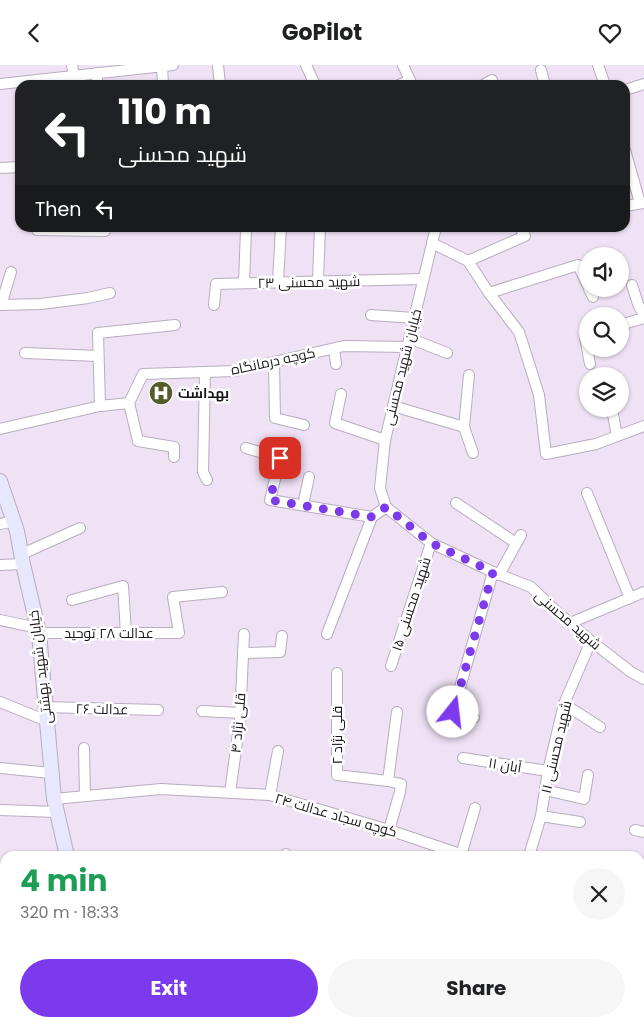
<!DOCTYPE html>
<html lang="en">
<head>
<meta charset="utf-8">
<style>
	:root { --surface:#fff; --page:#f6f6f6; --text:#202124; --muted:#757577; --accent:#7c3aed }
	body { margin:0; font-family:Poppins,Cairo,sans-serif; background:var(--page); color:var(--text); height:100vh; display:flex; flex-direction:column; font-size:19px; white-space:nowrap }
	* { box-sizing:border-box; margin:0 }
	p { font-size:16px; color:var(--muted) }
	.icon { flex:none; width:28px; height:28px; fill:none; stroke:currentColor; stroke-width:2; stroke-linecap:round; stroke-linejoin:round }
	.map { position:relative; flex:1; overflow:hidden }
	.details { position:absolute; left:0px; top:786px; width:645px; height:176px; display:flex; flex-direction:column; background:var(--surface); border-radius:15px 15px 0 0; box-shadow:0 1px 4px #0004 }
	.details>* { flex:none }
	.guide { position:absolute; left:15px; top:15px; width:615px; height:152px; border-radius:15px; box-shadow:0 1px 4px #0004; background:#202124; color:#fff; overflow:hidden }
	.fabs { position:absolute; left:579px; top:182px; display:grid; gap:10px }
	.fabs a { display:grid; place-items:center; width:50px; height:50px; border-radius:50%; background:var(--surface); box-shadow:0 1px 4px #0004; font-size:25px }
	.pin { position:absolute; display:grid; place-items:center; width:42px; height:42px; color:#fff; margin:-21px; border-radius:10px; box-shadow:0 2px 8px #0006 }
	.me { position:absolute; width:55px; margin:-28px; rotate:16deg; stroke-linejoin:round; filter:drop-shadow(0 0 4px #0008) }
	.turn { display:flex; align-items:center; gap:18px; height:105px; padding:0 20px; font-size:22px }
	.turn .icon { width:65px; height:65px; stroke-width:2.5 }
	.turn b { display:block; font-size:35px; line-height:42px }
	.then { display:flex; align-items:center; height:48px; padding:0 20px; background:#0003; gap:10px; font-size:19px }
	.round { display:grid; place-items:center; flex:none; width:52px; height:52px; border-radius:26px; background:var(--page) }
	.overview { display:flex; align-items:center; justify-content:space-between; height:85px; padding:0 20px }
	h1 { font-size:30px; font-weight:700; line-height:38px; color:#1e9e55 }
	.action { display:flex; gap:10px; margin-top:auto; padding:10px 20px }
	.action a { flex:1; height:58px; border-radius:30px; background:var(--accent); color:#fff; font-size:20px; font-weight:700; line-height:58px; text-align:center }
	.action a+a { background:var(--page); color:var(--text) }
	header { display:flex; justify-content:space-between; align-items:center; height:65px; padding:0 20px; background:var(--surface); font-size:22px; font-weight:700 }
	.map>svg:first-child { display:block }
</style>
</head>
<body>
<header><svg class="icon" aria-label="back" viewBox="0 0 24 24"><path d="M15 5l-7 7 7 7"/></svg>GoPilot<svg class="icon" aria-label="heart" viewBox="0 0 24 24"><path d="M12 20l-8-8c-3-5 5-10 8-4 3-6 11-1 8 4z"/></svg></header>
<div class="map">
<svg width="644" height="962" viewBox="0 0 644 962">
	<rect width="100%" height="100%" fill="#eee2f4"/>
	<path fill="#e5d5ee" d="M491,958h73l-1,4h-73z"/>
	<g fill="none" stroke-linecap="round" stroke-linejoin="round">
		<g stroke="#b8adbe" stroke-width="12">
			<g id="street">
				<path d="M72,0l2,11"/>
				<path d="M218,0l2,20"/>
				<path d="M306,0l9,20"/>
				<path d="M403,0l9,20"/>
				<path d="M598,0l7,20"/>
				<path d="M162,1l1,19"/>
				<path d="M541,5l4,15"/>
				<path d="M0,19l173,-19"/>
				<path d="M97,20v-12"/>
				<path d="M399,20l11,-5"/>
				<path d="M483,20l9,-5"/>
				<path d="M625,25l19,-6"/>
				<path d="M625,85l15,53"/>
				<path d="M0,103l20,-1"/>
				<path d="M625,141l19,-3"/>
				<path d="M37,162v3l68,1"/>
				<path d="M432,178l36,18 21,32 30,39 20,63 7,59 50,-10 48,-18"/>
				<path d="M468,196l57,-25 -5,-9"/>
				<path d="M318,216l2,-54"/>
				<path d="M278,217l3,-55"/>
				<path d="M244,218l2,-53"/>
				<path d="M632,220l6,19 6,11"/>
				<path d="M589,224l4,8"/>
				<path d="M489,228l89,-28 10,21"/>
				<path d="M0,240l41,-1 47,-6 22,-5"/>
				<path d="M1,240l10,-33"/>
				<path d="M214,240l2,-21 207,-5"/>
				<path d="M371,250l43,3"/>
				<path d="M620,260l24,-7"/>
				<path d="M588,271l-3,1 5,27"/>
				<path d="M409,273l38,15"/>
				<path d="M334,284l2,15"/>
				<path d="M25,288l73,3"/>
				<path d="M274,297l1,56 29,7"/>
				<path d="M205,307l-2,100 4,8"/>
				<path d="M469,310l-5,52 9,26"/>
				<path d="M341,329l-6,29 50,17"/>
				<path d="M129,338l14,-29 92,-3 109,-25 63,1"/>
				<path d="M129,338l9,38 36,6v10"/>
				<path d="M100,341l-2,-73 77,-8"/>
				<path d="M393,341l71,21"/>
				<path d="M612,344l5,27"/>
				<path d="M0,364l100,-23 29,-3"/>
				<path d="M246,383l34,10 -10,42 102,17"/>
				<path d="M587,428l43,105"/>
				<path d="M456,438l60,40"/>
				<path d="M303,440l6,-28"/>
				<path d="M386,442l45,36 62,29 38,15 26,25 34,29 40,31 13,7"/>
				<path d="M386,442l-6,-19 5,-48 51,-213"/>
				<path d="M0,459l14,-3"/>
				<path d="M22,489l58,-26"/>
				<path d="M0,500l23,-1"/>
				<path d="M499,510l22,-40"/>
				<path d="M72,535l51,-14 3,47"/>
				<path d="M0,555l38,8"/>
				<path d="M570,558l74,-31"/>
				<path d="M39,568h140l-6,-36 49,-5"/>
				<path d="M327,569l45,-117 14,-10"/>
				<path d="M243,588l37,-1 2,-16"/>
				<path d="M391,601l40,-123"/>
				<path d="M337,608v102l51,6 13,3 -1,8 -11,38"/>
				<path d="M0,637l47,19"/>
				<path d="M564,639l36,23"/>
				<path d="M45,642l113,3"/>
				<path d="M202,646l38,2"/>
				<path d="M474,653l-21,-6 40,-140"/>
				<path d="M84,683l1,48"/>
				<path d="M463,693l85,13"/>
				<path d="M0,703l51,5"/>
				<path d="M388,716l9,-69"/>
				<path d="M545,725l39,9 4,-24"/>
				<path d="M230,728l10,-73 4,-86"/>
				<path d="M270,730l8,-44"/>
				<path d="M54,734l107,-10 109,6 119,35 77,26"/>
				<path d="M0,745l57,2"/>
				<path d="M541,751l39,6"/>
				<path d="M635,765l9,2"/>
				<path d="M461,790l14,-47"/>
				<path d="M286,791v-2"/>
				<path d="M529,791l12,-40 7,-45 16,-67 27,-63"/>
				<path d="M640,820l4,1"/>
				<path d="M0,874h5"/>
				<path d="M640,893l4,1"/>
				<path d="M640,922l4,-11"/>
				<path d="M28,958l1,4"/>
				<path d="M276,958l2,4"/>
				<path d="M491,962l1,-4"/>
			</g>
		</g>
		<g stroke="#b8adbe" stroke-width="16">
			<g id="secondary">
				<path d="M0,416l17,50 6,33 16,69 15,166 13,57"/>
				<path d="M126,958l2,4"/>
			</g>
		</g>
		<use href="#street" stroke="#fff" stroke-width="10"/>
		<use href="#secondary" stroke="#e7e8fe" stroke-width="14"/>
	</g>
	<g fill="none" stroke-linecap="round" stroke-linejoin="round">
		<path stroke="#7c3aed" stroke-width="9" stroke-dasharray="0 16.2" d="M280,393l-10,42 102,17 14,-10 45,36 62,29 -40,140"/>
	</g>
	<defs>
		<g id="hospital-disc" transform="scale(1.25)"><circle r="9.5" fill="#555b29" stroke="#fff"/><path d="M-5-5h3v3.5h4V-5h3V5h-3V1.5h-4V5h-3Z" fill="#fff"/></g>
	</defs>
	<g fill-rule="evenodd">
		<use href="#hospital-disc" x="161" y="328"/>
	</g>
	<g text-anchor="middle" stroke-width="5" stroke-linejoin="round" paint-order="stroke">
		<g font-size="14" fill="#1a161c" stroke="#fff">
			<text transform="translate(309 217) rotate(-1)" y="5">شهید محسنی ۲۳</text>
			<text transform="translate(273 296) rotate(-12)" y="5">کوچه درمانگاه</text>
			<text transform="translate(402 302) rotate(-76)" y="5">خیابان شهید محسنی</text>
			<text transform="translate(411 539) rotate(-72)" y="5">شهید محسنی ۱۵</text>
			<text transform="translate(568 555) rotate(41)" y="5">شهید محسنی</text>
			<text x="109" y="573">عدالت ۲۸ توحید</text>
			<text transform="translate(40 602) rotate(-97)" y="5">خیابان شهید بهشتی</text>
			<text transform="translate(102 644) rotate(1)" y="5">عدالت ۲۶</text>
			<text transform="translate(238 658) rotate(-85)" y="5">قلی نژاد ۴</text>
			<text transform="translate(337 670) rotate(-90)" y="5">قلی نژاد ۲</text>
			<text transform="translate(556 682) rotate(-77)" y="5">شهید محسنی ۱۱</text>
			<text transform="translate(505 700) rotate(9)" y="5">آبان ۱۱</text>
			<text transform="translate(336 750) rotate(16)" y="5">کوچه سجاد عدالت ۲۴</text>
		</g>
		<g font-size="14" font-weight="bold" fill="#1a161c" stroke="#fff" text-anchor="start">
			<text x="178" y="333">بهداشت</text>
		</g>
	</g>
</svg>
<div class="fabs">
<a><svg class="icon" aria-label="sound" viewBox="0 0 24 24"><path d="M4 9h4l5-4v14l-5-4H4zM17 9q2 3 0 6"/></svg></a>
<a><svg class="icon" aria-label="search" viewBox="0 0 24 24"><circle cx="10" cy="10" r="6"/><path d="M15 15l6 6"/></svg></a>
<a><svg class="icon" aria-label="layers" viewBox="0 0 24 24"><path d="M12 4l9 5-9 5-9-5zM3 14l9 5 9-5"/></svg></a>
</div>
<div class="pin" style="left:280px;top:393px;background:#d93025"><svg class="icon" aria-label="arrive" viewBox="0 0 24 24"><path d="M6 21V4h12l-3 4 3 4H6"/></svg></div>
<svg class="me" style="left:453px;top:647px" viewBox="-20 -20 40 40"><circle r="19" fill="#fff"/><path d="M0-13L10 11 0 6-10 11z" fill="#7c3aed"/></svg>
<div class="guide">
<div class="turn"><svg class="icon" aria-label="left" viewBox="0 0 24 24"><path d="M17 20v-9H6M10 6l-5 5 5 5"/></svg><div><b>110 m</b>شهید محسنی</div></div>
<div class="then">Then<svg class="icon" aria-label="left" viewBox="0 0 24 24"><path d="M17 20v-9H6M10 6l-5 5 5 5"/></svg></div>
</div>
<section class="details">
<div class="overview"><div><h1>4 min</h1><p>320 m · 18:33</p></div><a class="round"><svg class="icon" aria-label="close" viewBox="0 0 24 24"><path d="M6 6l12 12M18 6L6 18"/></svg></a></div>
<div class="action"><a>Exit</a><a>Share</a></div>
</section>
</div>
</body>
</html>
